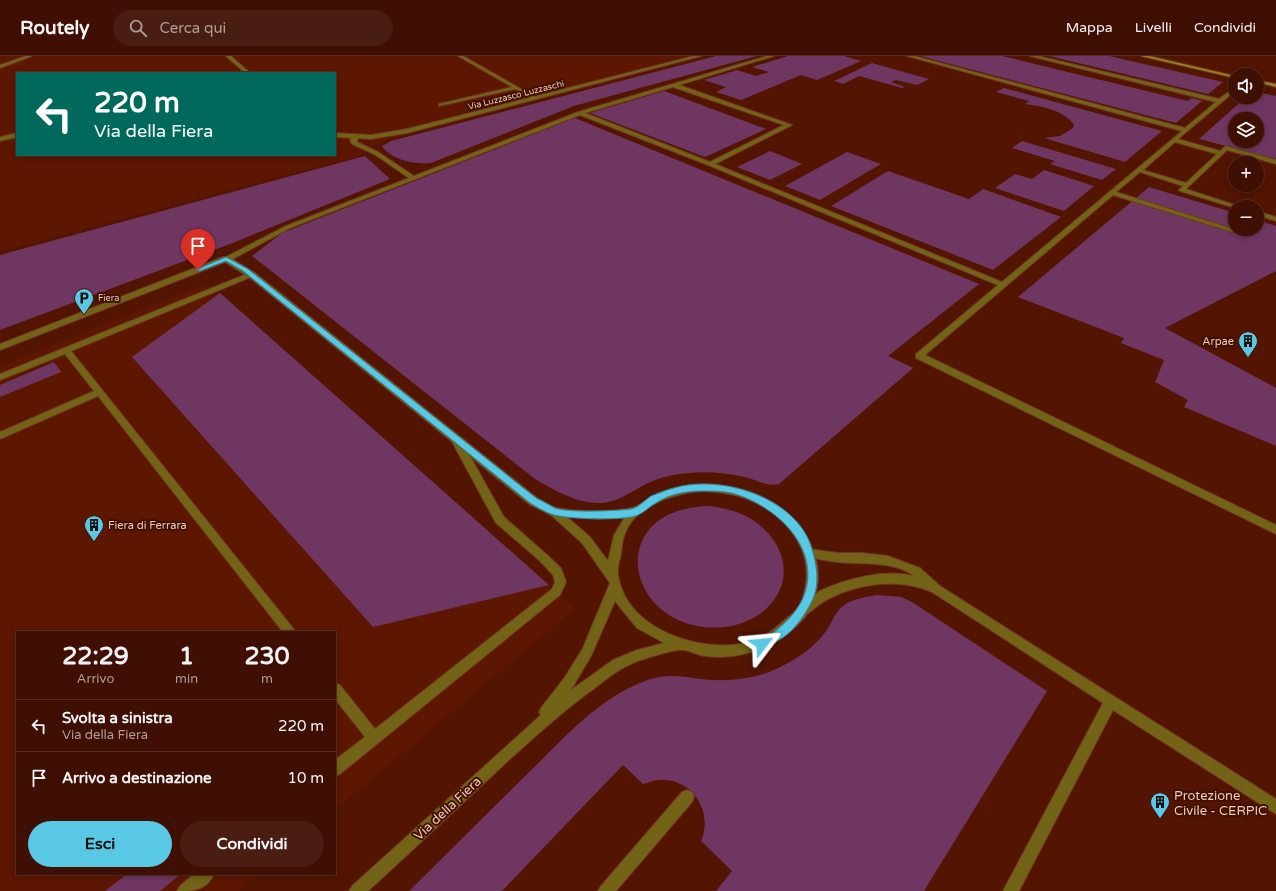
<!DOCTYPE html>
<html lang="it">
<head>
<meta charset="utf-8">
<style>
	:root { --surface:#3e0f02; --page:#491d11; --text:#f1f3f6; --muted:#ad9c99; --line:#572f24; --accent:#58c8e4 }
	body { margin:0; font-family:"Varela Round",sans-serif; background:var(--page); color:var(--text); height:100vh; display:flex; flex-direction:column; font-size:15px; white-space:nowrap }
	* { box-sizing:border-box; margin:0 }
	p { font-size:13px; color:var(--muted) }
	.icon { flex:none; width:22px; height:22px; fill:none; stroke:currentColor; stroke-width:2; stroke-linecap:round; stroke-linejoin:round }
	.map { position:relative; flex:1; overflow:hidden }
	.details { position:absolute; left:16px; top:575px; width:320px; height:244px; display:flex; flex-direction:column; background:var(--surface); border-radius:0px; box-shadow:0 2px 6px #0003,0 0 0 1px var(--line) }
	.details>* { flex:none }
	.hud { position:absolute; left:16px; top:16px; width:320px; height:84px; border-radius:0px; box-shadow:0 2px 6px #0003,0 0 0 1px var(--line); background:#00695c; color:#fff; overflow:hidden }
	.tools { position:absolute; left:1228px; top:12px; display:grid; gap:8px }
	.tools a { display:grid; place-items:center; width:36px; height:36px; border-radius:50%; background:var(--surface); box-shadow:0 2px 6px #0003,0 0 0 1px var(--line); font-size:20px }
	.pin { position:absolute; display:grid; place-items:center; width:34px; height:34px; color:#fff; margin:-41px -17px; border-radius:50% 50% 50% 0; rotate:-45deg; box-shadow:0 0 4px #0007 }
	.pin .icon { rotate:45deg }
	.me { position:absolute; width:44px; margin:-22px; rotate:61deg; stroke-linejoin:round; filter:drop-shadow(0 0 3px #0008) }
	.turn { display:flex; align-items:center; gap:14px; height:84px; padding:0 12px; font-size:18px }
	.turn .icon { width:52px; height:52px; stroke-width:2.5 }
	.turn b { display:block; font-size:28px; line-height:34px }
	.eta { display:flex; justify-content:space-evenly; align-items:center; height:68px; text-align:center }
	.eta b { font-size:24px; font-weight:700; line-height:28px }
	.button { display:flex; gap:8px; margin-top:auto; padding:8px 12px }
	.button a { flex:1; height:46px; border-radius:24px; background:var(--accent); color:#111; font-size:16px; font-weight:700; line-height:46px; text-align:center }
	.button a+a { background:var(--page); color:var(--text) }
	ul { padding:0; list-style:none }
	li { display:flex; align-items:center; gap:12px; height:52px; padding:0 12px; border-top:1px solid var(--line) }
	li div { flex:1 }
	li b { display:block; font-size:15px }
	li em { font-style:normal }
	header { display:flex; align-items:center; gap:24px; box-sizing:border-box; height:56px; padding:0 20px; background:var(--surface); border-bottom:1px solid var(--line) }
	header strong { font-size:19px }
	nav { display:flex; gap:22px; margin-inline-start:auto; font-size:14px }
	.search { width:280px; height:36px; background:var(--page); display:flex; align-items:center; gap:10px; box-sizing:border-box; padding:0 14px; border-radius:22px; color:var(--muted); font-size:15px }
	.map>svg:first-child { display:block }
</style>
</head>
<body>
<header>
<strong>Routely</strong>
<div class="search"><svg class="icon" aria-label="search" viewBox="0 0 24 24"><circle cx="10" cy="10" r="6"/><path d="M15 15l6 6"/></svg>Cerca qui</div>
<nav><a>Mappa</a><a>Livelli</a><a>Condividi</a></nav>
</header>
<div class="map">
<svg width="1276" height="835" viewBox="0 0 1276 835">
	<rect width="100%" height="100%" fill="#531402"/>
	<g fill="#5d1600" fill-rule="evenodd">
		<path d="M0,0h709l-327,86 -24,14 -358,96zM17,17h318v82h-318z"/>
		<path d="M208,227l367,326 -240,201v-178h-318v242h241l-20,17h-238v-525z"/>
	</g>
	<g fill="#6f3662" fill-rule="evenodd">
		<path d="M716,0h41l-183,50 -143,57c-15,2 -40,-3 -49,-17l9,-5z"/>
		<path d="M788,0h56l17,5 -44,19 -16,-5 -60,25 -25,-8 10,-5 -22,-7 33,-10 19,6 13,-4 -17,-5z"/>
		<path d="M920,0h82l186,45 4,-3 10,3 -26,22z"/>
		<path d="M1049,0h60l114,26 -15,12z"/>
		<path d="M872,7l57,16 -12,6 -21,-5 -5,2 14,5 -3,1 -43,-12 -16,8 -9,-3z"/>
		<path d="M1004,32l158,43 -37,31 -81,-24 16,-2 13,-8 1,-3c-9,-15 -34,-19 -49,-21l4,-3 -33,-9z"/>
		<path d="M664,35l102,38 -61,28 -115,-44z"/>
		<path d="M1257,36l19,4v63l-77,-20 47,-42h11zM1235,63h22v22h-22z"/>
		<path d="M575,62l404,166 -91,72 25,12 -134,116c-12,3 -24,-5 -35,-7 -18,-4 -37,-6 -55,-4 -14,1 -28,4 -41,10 -17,8 -31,21 -51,20 -23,-1 -43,-13 -62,-24l-283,-223 30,-23z"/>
		<path d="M1022,85l94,28 -14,11 -52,-16 5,-3 -43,-13z"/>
		<path d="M770,95l32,13 -32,16 -33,-13z"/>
		<path d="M847,96l34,12 -61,36 -35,-14z"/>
		<path d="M365,100l25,23 -160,65 -230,86v-75z"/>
		<path d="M1044,114l50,16 -30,25 -69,-23 20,-14 17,5z"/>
		<path d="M888,115l81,28 14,-10 78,28 -68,53 -162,-64z"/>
		<path d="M1149,131l86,26v16h22v-9l19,6v45l-111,57 111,60v58l-92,-39 4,-7 -33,-18 9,-22 -43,-17 3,-5 -106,-41z"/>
		<path d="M220,237l329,292 -176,42 -241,-270z"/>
		<path d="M54,306l7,10 -61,25v-12z"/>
		<path d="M709,450c12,2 24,4 35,9 37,18 56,62 22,94 -11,10 -26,16 -41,18 -98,10 -127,-118 -16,-121z"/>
		<path d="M877,539l24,2 11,5 135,89 -123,200h-208l16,-20 -31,-30c13,-29 -9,-64 -43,-61 -5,0 -10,3 -15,4l-20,-19 -121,126h-93c38,-38 76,-75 114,-113 39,-37 75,-82 128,-99 21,-7 41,0 63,1 19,1 44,-2 62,-11 18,-8 38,-21 50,-38 6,-8 8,-18 17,-25 9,-7 22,-9 34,-11z"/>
		<path d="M127,818h54l-21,17h-55z"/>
	</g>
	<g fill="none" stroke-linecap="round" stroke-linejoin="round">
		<g stroke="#6f3423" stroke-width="2">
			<g id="lane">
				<path d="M458,0h5l74,42 -5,1 -17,-10 -76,17v-2l73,-17z"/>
				<path d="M767,0h7l-95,29 113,40 -77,39 287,118 180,-151 -275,-75h7l271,72 31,-26 -186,-46h8l181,43 16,-12v4l-57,48 42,12 6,-5 50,14v4l-49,-14 -41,39 55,18 -6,1 -55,-17 -1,-1 4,-4 -43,-14 -24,20 130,41v2h-4l-129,-40 -188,160 351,170v9l-360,-176v-4l82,-69 -290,-120 -128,-50 -290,113 -61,33 -7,-2 64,-33 123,-48 -35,-24 -22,-10 -2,-4 3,-4 5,1 -1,5 21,10 36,24 164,-64zM673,31l111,38 -74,37 -125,-49zM1175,86l42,12 -31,29 -43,-13z"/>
				<path d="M1257,155l19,6v4l-19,-6z"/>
				<path d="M249,217h6l1,2 -185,76 225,281h-13l-185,-236 -98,43v-7l94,-41 -29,-37 -65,26v-6z"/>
				<path d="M455,379l5,3 44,79 42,37 15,14 5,14 -6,13 -220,179 -5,2v-16l30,-23 -30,-38v-16l5,2 35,44 177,-140 3,-7 -2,-7 -14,-15 -43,-37 -46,-85z"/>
				<path d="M809,493l29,4h24l26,3 32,12 20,18 336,213v15l-163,-104 -94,181h-16l100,-188 -171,-111c-32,-14 -71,-9 -102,6 -8,4 -15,10 -23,16l-4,1 -4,-1 -2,-4 2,-4c8,-5 15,-12 23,-16 27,-12 63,-21 92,-14 -20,-16 -54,-11 -77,-14 -9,-1 -19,-3 -28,-5l-4,-1 -2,-3 2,-3z"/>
				<path d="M687,734l5,2 2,5 -2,5 -76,89h-18l3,-5 81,-94z"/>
				<path d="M194,818h20c-8,17 -21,17 -37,17l3,-5z"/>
			</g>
		</g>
		<g stroke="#6f3423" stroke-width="2">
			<g id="street">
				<path d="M26,0h6l-32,12v-3z"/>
				<path d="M226,0h5l19,17h-5z"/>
				<path d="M694,0h7l-294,77 -36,6 -36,-2v-4l36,2 36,-6z"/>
				<path d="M17,77v4l-17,4v-4z"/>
				<path d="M223,201h6l26,16 282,225c6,3 13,9 20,10 17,4 58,4 74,0 8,-1 19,-11 28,-15 31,-12 63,-11 94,0 41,15 77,60 61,105 -2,6 -5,14 -10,20 -24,28 -63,43 -99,38 -8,-1 -15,-6 -23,-6 -8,-1 -35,8 -44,11 -17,6 -29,16 -43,27 -30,21 -57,46 -85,71 -47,44 -94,88 -142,132h-19l3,-5 189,-171 -2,-3 2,-4 24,-31 18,-29 27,-65 -28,-40 -31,-28 -22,-11 -280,-227 -24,-15 -225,88v-6zM701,435c22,1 42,4 61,15 29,16 51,48 43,82 -1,8 -4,16 -9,22 -3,4 -8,7 -11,10 -13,12 -27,21 -45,24 -39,6 -93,-10 -114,-46 -4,-7 -9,-22 -8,-29 0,-5 2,-10 3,-15 1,-6 1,-12 3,-18 10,-31 49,-42 77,-45zM567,461l31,2 27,-2 -11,18 -6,26 -18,-24zM615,545l22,27 27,15 -27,7 -24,10 -42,30 20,-34z"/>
			</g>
		</g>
		<g stroke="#6f3423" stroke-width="2">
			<g id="secondary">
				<path d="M1141,0h8l86,20v2z"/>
				<path d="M1257,24l19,4v3l-19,-5z"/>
			</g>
		</g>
		<use href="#lane" fill="#726317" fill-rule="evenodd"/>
		<use href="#street" fill="#726317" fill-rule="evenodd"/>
		<use href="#secondary" fill="#958021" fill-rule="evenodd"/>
	</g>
	<path fill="#58c8e4" stroke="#398294" d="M226,201l22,12 288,229c7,3 13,7 19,10 14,5 60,3 76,1 7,-1 14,-9 20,-13 8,-3 15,-6 23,-8 46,-14 121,9 137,58 6,19 10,40 -1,59 -12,21 -24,35 -48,43l-4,-1 -1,-3c2,-6 9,-7 14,-10 13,-9 26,-22 32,-36 20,-48 -25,-91 -68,-104 -10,-3 -22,-3 -33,-3 -15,0 -33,3 -46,12 -6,3 -11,9 -18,12 -12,6 -69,4 -84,0 -8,-2 -17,-8 -24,-12l-287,-232 -17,-10 -26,10 -5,-1z"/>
	<defs>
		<g id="parking-pin" transform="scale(1)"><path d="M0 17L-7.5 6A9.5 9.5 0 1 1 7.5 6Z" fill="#58c8e4" stroke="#411104"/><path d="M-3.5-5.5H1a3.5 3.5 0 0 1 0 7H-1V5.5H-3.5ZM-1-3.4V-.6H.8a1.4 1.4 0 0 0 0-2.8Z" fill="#111"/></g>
		<g id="building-pin" transform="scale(1)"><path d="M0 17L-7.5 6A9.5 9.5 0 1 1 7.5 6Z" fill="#58c8e4" stroke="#411104"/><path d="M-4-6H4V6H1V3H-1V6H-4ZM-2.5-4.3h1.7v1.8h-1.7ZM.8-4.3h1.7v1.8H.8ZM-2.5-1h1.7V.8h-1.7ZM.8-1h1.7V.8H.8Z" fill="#111"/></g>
	</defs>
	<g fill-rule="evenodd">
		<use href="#parking-pin" x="84" y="242"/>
		<use href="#building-pin" x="1248" y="285"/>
		<use href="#building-pin" x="94" y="469"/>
		<use href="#building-pin" x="1160" y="746"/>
	</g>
	<g text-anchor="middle" stroke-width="4" stroke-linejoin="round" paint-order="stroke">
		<g font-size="9" fill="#f0c8bc" stroke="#411104">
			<text transform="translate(516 39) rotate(-14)" y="3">Via Luzzasco Luzzaschi</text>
		</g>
		<g font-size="9" fill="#f0c8bc" stroke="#411104" text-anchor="start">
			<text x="98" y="245">Fiera</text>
		</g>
		<g font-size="11" fill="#f0c8bc" stroke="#411104" text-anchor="end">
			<text x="1234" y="289">Arpae</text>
			<text x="108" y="473" text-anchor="start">Fiera di Ferrara</text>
		</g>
		<g font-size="13" fill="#f0c8bc" stroke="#411104" text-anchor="start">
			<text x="1174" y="744">Protezione<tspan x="1174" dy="15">Civile - CERPIC</tspan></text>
		</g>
		<g font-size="13" fill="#f0c8bc" stroke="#411104">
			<text transform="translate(447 752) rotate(-43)" y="5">Via della Fiera</text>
		</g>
	</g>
</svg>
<div class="tools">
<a><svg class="icon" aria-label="sound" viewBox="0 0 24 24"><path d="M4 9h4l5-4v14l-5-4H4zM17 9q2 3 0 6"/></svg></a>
<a><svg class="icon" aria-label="layers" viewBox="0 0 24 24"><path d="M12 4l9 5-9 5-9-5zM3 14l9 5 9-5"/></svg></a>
<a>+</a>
<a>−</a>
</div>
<div class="pin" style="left:198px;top:214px;background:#d93025"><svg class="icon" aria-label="arrive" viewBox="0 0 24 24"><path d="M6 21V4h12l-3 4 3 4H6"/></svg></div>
<svg class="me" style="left:762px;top:588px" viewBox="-20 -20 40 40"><path d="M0-17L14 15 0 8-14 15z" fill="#58c8e4" stroke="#fff" stroke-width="4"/></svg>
<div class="hud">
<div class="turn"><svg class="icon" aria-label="left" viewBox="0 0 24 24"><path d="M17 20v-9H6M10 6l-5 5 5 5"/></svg><div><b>220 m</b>Via della Fiera</div></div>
</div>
<section class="details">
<div class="eta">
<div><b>22:29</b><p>Arrivo</p></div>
<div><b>1</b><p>min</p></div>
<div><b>230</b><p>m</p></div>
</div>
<ul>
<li><svg class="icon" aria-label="left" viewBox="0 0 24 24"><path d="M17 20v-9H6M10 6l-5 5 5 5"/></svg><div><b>Svolta a sinistra</b><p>Via della Fiera</p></div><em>220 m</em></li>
<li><svg class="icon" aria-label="arrive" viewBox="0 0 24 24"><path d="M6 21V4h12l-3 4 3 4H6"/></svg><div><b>Arrivo a destinazione</b></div><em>10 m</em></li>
</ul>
<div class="button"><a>Esci</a><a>Condividi</a></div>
</section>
</div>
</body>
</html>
